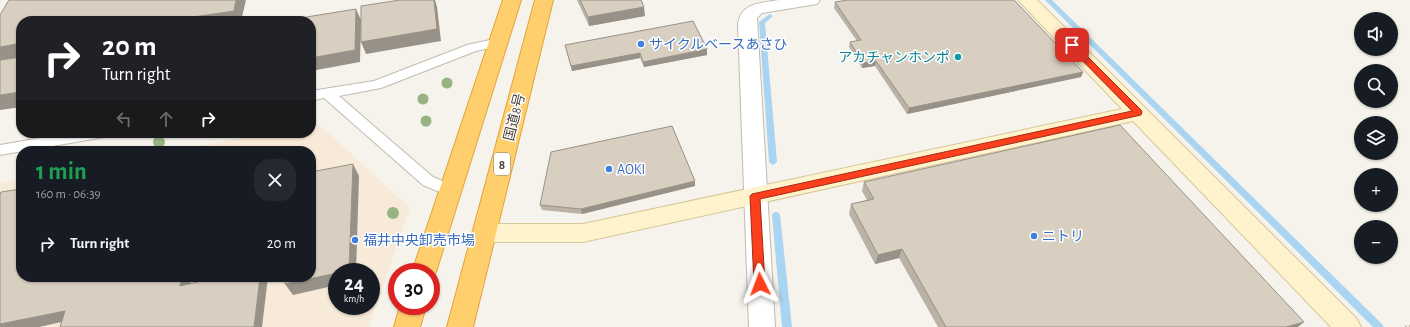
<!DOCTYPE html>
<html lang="en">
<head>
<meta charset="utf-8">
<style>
	:root { --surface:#171b24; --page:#242831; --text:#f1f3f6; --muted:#9ea1a6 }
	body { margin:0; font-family:"Alegreya Sans","Noto Sans JP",sans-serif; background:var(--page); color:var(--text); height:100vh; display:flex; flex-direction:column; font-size:15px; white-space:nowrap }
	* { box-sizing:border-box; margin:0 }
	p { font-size:13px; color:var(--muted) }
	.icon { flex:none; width:22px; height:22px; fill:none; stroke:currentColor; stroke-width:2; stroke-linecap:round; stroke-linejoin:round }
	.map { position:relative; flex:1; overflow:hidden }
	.drawer { position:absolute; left:16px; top:146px; width:300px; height:136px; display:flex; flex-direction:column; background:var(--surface); border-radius:16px; box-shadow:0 1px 3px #0004 }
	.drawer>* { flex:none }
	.hud { position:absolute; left:16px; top:16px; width:300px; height:122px; border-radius:16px; box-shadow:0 1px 3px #0004; background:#202124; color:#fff; overflow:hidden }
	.buttons { position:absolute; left:1354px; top:12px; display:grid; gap:8px }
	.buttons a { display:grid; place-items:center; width:44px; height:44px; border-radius:50%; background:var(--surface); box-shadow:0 1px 3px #0004; font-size:20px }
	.speed { position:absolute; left:328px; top:263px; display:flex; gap:8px; font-size:20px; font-weight:700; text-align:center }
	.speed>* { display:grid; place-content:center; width:52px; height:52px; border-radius:50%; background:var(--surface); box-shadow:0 1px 3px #0004; line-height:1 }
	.speed small { font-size:10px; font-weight:400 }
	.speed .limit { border:6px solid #d22; background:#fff; color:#111 }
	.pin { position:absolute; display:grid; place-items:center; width:34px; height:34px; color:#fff; margin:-17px; border-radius:8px; box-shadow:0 2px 6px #0006 }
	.me { position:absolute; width:44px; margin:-22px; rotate:357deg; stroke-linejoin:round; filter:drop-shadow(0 0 3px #0008) }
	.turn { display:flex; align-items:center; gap:14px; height:84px; padding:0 20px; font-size:18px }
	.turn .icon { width:52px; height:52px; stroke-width:2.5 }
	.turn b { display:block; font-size:28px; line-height:34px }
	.lanes { display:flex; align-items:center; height:38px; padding:0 20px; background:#0003; justify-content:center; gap:20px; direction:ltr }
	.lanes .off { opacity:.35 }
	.round { display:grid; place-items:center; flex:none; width:42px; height:42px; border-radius:16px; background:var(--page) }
	.overview { display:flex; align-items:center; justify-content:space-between; height:68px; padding:0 20px }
	h1 { font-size:24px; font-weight:600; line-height:30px; color:#1e9e55 }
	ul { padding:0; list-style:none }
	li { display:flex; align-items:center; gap:12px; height:60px; padding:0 20px }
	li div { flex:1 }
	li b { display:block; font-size:15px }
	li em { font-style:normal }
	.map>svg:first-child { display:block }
</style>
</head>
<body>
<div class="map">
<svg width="1410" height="327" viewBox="0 0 1410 327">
	<rect width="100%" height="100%" fill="#f6f3ec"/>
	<path fill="#f7ead8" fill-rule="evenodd" d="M321,126l89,82 -41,119h-369v-144l21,-4v98h290v-126h-140l98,-18h42v-6zM337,272h34v34h-34z"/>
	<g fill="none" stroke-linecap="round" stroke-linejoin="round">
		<g fill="#a9d4f2" fill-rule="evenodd">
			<path d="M1045,0h7l330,324 2,3h-11z"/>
			<path d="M770,14l3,2 -8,7 12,139 -4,3 -4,-3 -10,-140z"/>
			<path d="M776,212l3,1 1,2 12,112h-10l-10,-112 1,-2z"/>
		</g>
		<g stroke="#c2bbae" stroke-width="2">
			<g id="lane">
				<path d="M499,38l5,1 1,3 -1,3 -28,6 -95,37 -42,8 94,81 21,9 3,4 -3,4 -5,2 -26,-11 -99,-87 -13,3v-10l63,-10 93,-36z"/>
				<path d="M69,133h37l-2,4 -5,1 -99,17v-10z"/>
			</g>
		</g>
		<g stroke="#c2bbae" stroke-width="2">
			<path id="street" d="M779,0h41l-3,4 -55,9 -5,5 18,309h-26l-11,-303c3,-22 23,-21 41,-24z"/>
		</g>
		<g stroke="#d6c79b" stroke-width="2">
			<path id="secondary" d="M1018,0h19l320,319 4,8h-30l-198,-206 -550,121h-99l-8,-2 -4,-7 4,-7 8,-2h99l539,-115z"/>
		</g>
		<g stroke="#e0a43c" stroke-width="2">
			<g id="highway">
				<path d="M503,0h18l-85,272 -5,8v-8h-19z"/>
				<path d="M535,0h18l-80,327h-26z"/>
				<path d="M400,306h26l-6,21h-26z"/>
			</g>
		</g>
		<path stroke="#c4b79f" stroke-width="2.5" stroke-dasharray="2 2" stroke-linecap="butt" d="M1405,327l5,-1"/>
		<use href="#lane" fill="#fff" fill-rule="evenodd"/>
		<use href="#street" fill="#fff" fill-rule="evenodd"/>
		<use href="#secondary" fill="#fff3cd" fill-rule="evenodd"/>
		<use href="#highway" fill="#ffcf6e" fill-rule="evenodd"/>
	</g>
	<g fill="#97b381">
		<circle cx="447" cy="83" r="5.5"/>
		<circle cx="423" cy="99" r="5.5"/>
		<circle cx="426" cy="121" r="5.5"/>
		<circle cx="159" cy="142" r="6"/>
		<circle cx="393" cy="213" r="6"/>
	</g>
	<g fill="#bab2a6">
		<path d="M577,0h64l4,16 -56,10z"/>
		<path d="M835,2l248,70 -2,5 -174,37 -32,-48 -13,2 -13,-21 1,-5 7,-1 -23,-33z"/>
		<path d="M565,45l142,4v6l-63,12 -4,-9 -68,13z"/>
		<path d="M864,182l434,145h-360l-39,-69 -24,6 -26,-50 2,-10 16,-4 -5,-9z"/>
		<path d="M695,186l-113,28 -40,-4 -2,-5z"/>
	</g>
	<g fill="#979187">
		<path d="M236,0h10l-5,21h-75z"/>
		<path d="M434,0h1l2,7 4,34 -75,13 -5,-12z"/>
		<path d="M644,7l1,9 -56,10 -1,-9z"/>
		<path d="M356,9l5,11 -1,42 -49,9v-13z"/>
		<path d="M21,43v15l-21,3v-14z"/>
		<path d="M707,49v6l-63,12 -1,-5z"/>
		<path d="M640,53v5l-68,13 -1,-5z"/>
		<path d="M876,61l-1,5 -13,2 1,-5z"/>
		<path d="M1083,72l-2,5 -174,37 2,-6z"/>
		<path d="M21,92v15l-21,3v-15z"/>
		<path d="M353,164l6,12 -3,96h-16z"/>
		<path d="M695,181v5l-113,28 -1,-5z"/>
		<path d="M902,249l-3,9 -24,6 3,-9z"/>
		<path d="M337,273v12l-44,10 -8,-11z"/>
		<path d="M182,277h10l-4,17 -8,-8z"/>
		<path d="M260,277h8l-6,50h-8z"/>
		<path d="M65,311l10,8 -36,8h-39v-3z"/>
		<path d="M1304,322l-6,5h-12z"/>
	</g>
	<g fill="#d8cfc1" stroke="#979187">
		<path d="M9,0h227l-2,11 -68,10h-145v22l-21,4v-32z"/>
		<path d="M400,0h34l3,29 -76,13v-36z"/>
		<path d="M580,0h61l3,7 -56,10z"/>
		<path d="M848,0h166l69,72 -174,36 -33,-47 -13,2 -13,-21 11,-2 -26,-38z"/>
		<path d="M356,9l-1,41 -44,8v-37h-17v-2z"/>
		<path d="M693,21l14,28 -64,13 -3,-9 -69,13 -6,-21z"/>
		<path d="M21,57v35l-21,3v-35z"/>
		<path d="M1120,125l184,197 -18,5h-340l-44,-78 -24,6 -27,-51 23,-5 -10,-17z"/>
		<path d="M672,126l23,55 -114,28 -41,-4 11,-53z"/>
		<path d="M353,164l-4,106 -12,2v1l-52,11v-7h26v-105z"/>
		<path d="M21,189v88h161l-2,9 39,-9h41l-6,50h-194l5,-16 -65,13v-129l1,-3z"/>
	</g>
	<path fill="#fc3f1d" stroke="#a42913" d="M1069,43h5l67,67 1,2 -1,3 -381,84 5,85 -2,3 -3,1 -4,-1 -2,-3 -4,-88 2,-2 380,-83 -63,-64z"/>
	<g fill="#3f7fe0" stroke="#fff" stroke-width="1.5">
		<circle cx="641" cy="44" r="4"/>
		<circle cx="609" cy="169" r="4"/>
		<circle cx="1034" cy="236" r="4"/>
		<circle cx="355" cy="240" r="4"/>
	</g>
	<circle fill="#0f9aa8" stroke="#fff" stroke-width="1.5" cx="958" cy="57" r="4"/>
	<g text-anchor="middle" stroke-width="3" stroke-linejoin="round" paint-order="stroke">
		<rect fill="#fff" stroke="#817c74" stroke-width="1" x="494" y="153" width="16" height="22" rx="3"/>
		<g font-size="13" font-weight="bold" fill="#4b4439">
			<text x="502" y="169">8</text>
		</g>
		<g font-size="14" fill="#366cbe" stroke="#fff" text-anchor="start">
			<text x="649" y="49">サイクルベースあさひ</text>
			<text x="617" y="174">AOKI</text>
			<text x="1042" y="241">ニトリ</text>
			<text x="363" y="245">福井中央卸売市場</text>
		</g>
		<g font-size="14" fill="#0d838f" stroke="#fff" text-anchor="end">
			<text x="950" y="62">アカチャンホンポ</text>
		</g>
		<g font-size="14" fill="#4b4439" stroke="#fff">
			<text transform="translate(514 117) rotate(-76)" y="5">国道8号</text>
		</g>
	</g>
</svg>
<div class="buttons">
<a><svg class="icon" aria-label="sound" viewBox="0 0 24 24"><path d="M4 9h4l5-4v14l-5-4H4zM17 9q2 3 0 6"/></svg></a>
<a><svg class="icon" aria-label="search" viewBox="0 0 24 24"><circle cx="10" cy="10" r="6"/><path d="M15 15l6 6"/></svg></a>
<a><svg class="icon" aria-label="layers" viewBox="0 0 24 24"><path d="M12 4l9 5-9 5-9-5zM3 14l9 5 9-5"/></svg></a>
<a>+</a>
<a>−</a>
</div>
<div class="speed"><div>24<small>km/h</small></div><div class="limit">30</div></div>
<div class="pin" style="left:1072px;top:45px;background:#d93025"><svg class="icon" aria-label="arrive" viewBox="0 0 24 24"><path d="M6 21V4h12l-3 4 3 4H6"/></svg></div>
<svg class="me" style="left:760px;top:284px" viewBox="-20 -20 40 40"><path d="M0-17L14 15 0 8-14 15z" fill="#fc3f1d" stroke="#fff" stroke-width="4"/></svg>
<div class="hud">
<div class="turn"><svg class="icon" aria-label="right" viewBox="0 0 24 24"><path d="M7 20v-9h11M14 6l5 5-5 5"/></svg><div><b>20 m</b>Turn right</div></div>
<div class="lanes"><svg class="icon off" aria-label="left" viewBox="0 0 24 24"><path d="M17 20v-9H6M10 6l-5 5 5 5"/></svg><svg class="icon off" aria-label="ahead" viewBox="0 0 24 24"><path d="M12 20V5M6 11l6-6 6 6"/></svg><svg class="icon" aria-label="right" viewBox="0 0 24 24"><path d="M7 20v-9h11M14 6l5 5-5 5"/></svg></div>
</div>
<section class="drawer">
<div class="overview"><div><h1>1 min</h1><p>160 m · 06:39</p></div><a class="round"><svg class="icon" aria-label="close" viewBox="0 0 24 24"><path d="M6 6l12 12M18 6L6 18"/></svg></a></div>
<ul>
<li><svg class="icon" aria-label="right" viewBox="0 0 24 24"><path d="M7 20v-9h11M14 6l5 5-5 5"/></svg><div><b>Turn right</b></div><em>20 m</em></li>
</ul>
</section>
</div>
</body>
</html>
